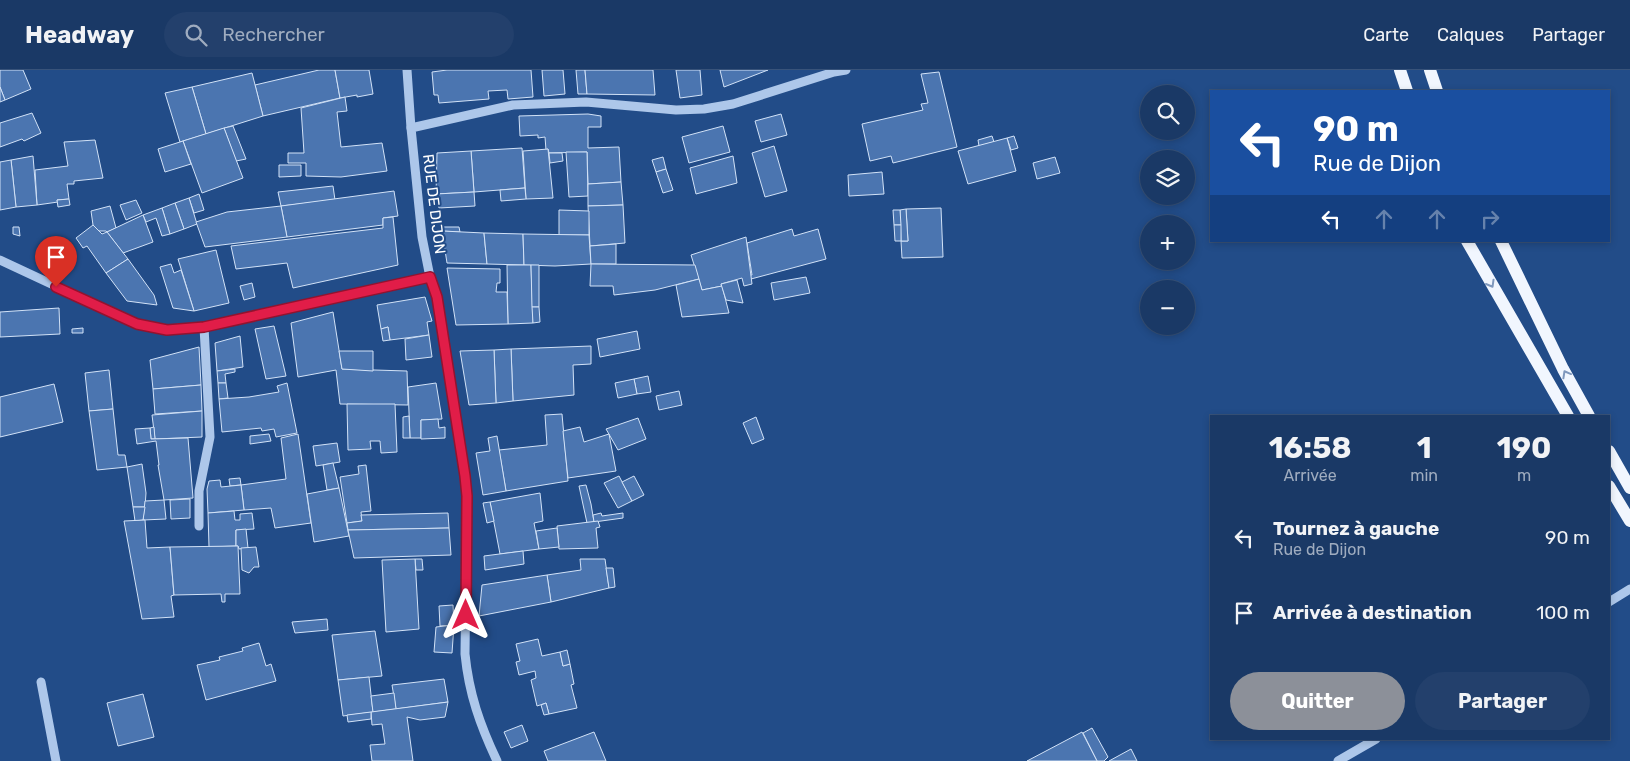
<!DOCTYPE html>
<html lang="fr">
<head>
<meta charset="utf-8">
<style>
	:root { --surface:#1a3966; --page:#23406c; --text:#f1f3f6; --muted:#9facbf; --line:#38537a; --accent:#8c9099 }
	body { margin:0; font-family:Rubik,sans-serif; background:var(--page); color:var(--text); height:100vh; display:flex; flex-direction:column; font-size:19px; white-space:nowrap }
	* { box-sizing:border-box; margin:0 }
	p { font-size:16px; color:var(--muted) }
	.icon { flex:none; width:28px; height:28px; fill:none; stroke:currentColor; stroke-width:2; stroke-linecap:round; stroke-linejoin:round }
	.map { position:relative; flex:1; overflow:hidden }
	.details { position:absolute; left:1210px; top:345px; width:400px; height:325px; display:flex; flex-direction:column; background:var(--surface); border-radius:0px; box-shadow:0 2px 8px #0003,0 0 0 1px var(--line) }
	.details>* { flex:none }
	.guide { position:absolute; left:1210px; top:20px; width:400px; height:152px; border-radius:0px; box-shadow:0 2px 8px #0003,0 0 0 1px var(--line); background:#1a4fa0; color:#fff; overflow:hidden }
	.fabs { position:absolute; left:1140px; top:15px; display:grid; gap:10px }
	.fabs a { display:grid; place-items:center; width:55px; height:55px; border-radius:50%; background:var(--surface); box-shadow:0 2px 8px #0003,0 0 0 1px var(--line); font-size:25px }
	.pin { position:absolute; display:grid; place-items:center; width:42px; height:42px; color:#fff; margin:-51px -21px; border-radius:50% 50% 50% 0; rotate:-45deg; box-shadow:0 0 5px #0007 }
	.pin .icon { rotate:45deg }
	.me { position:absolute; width:55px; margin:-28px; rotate:0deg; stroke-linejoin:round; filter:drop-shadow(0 0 4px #0008) }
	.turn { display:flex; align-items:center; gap:18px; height:105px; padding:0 20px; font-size:22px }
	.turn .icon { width:65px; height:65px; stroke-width:2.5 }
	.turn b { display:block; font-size:35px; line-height:42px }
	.lanes { display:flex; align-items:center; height:48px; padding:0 20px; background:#0003; justify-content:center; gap:25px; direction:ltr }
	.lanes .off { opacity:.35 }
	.eta { display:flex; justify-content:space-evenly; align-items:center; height:85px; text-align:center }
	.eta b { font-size:30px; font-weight:700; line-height:35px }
	.button { display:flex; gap:10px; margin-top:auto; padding:10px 20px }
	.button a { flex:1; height:58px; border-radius:30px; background:var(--accent); color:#fff; font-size:20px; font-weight:700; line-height:58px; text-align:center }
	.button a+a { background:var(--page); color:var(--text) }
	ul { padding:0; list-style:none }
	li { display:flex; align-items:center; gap:15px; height:75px; padding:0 20px }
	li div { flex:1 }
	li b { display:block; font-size:19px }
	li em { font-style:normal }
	header { display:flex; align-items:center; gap:30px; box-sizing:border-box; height:70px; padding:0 25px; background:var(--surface); border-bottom:1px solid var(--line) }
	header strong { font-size:24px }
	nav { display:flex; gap:28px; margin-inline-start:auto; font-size:18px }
	.search { width:350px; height:45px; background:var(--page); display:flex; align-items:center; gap:12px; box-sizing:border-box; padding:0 18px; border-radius:28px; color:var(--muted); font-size:19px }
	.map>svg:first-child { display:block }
</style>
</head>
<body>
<header>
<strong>Headway</strong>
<div class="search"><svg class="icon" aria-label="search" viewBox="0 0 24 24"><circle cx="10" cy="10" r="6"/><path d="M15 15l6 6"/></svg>Rechercher</div>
<nav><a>Carte</a><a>Calques</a><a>Partager</a></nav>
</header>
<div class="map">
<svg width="1630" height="691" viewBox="0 0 1630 691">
	<rect width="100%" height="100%" fill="#224c88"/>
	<g fill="#4b75b0" stroke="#d2e2f7">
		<path d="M0,0h23l8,19 -26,11 -5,-13z"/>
		<path d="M319,0h16l5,28 -77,18 -8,-31z"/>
		<path d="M335,0h34l4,24 -16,3v-2l-17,3z"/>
		<path d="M447,0h84l2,27 -25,2 -1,-9 -19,1 1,8 -50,4 -1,-8h-4l-2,-23z"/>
		<path d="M542,0h21l2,24 -21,2z"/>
		<path d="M576,0h9l2,24h-9z"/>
		<path d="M585,0h68l2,25 -68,-1z"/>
		<path d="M676,0h24l2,25 -22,3z"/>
		<path d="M720,0h48l-44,17z"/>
		<path d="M939,2l18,75 -64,16 -2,-7 -21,5 -8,-37 61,-14 -2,-6 7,-1 -7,-29z"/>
		<path d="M252,3l11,43 -57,18 -14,-47z"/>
		<path d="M0,17l5,13 -5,2z"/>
		<path d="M192,17l14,47 -26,8 -15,-49z"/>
		<path d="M345,27l2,14 -10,1 4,35 41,-4 5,28 -46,6 -35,-1v-13h-18v-10h16l-3,-45z"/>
		<path d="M32,43l9,20 -17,8 -2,-2 -22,8v-24z"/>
		<path d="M588,44l13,2v11h-13v21l31,-1 2,35 -33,2 -1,-32 -38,1 -1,-4 -2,1 -1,-13 -7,1v-3l-18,1 -1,-20z"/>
		<path d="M781,44l6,21 -26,7 -6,-21z"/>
		<path d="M233,56l13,33 -10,2 -12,-33z"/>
		<path d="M723,56l7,26 -41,11 -7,-26z"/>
		<path d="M224,58l19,50 -41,15 -19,-52z"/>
		<path d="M992,66l2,6 -15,4 -1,-6z"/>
		<path d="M1014,66l4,12 -7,2 -4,-12z"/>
		<path d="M1007,68l9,33 -48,13 -10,-33z"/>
		<path d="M95,70l8,38 -29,3v3h-7l2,15 -12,1 1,2 -21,3 -2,-35 33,-4 -4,-24z"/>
		<path d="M183,71l8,23 -26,8 -7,-23z"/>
		<path d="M774,76l13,45 -22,6 -13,-44z"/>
		<path d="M522,78l3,40 -51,4 -3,-41z"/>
		<path d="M548,79l5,49 -27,1 -3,-48z"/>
		<path d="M471,81l3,41 -38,2 1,-41z"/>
		<path d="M566,82h21l1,44 -19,1z"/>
		<path d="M549,83h13l1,8 -13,2z"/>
		<path d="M33,86l4,49 -21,2 -5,-47z"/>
		<path d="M733,86l4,27 -41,11 -6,-26z"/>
		<path d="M663,87l3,12 -10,3 -4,-12z"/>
		<path d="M1055,87l5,16 -23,6 -4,-16z"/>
		<path d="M11,90l5,47 -16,3v-48z"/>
		<path d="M279,95h22v11l-22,1z"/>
		<path d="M666,99l7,21 -10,3 -7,-21z"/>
		<path d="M882,102l2,22 -35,2 -1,-21z"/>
		<path d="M621,112l2,23 -35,1v-22z"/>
		<path d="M333,116l2,14 -54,6 -3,-14z"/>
		<path d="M525,118l1,11 -25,2 -1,-11z"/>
		<path d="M394,121l4,25 -15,2v7l-96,12 -6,-31z"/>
		<path d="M474,122l1,14 -36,2 -3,-14z"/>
		<path d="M199,124l5,16 -10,3 -5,-15z"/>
		<path d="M189,128l8,26 -13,5 -9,-26z"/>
		<path d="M69,129l1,6 -12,2 -1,-7z"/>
		<path d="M136,130l6,13 -16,7 -6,-15z"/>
		<path d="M175,133l9,26 -14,5 -8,-26z"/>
		<path d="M623,135l2,38 -35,3 -2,-40z"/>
		<path d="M110,136l6,22 -9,4 -1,-1h-7l-6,-6 -2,-14z"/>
		<path d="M281,136l6,31 -82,10 -9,-25 31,-10z"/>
		<path d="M162,138l8,26 -8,2 -6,-18 -10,4 -3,-7z"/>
		<path d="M941,138l2,49 -41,1 -1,-17h7l-2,-32z"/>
		<path d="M906,139l2,32h-7l-1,-31z"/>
		<path d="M559,140l30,1v24h-30z"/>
		<path d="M893,140h7l1,15h-7z"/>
		<path d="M143,145l10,27 -30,11 -16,-21z"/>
		<path d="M393,147l5,48 -105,23 -6,-25 -51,6 -5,-23 152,-18v-10z"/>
		<path d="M93,155l9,9 5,-2 21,27 -22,14 -19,-27 -4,2 -7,-10z"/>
		<path d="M894,155h7v16h-6z"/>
		<path d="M13,157h6l1,9 -7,-2z"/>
		<path d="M441,157h18l1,5 -18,-1z"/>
		<path d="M792,159l2,7 24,-7 8,30 -75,20 -1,-4h2l-5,-32z"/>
		<path d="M442,161l42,2 3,31 -40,-1z"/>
		<path d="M484,163l39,1 1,31 -37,-1z"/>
		<path d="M523,164l66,1 2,29 -36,2 -31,-1z"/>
		<path d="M746,167l6,47 -8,2 -2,-8 -21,6 1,2 -20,4 -11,-35z"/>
		<path d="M616,174v20h-25l-1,-18z"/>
		<path d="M216,180l13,53 -35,8 -16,-52z"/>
		<path d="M128,189l26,36 3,10 -30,-4 -21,-28z"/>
		<path d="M171,194l3,9 7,-3 13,41 -21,-3 -13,-41z"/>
		<path d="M591,194l104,1 4,14 -44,11 -41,5 -1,-9h-23z"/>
		<path d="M507,195h24l2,58 -25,1z"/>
		<path d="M531,195h8v42h-7z"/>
		<path d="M447,198l53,1v14h-3l-1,9h11l1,32 -52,1z"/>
		<path d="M806,207l4,16 -36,7 -3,-17z"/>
		<path d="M699,209l3,11 20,-4 7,27 -47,4 -6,-32z"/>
		<path d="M737,210l6,23 -17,-3 -5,-16z"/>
		<path d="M252,213l3,14 -11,3 -4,-14z"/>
		<path d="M425,227l7,24 -5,1 2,13 -39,5 -2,-13 -7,2 -4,-24z"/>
		<path d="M532,237h7l1,15 -7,1z"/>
		<path d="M59,238l1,26 -60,3v-25z"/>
		<path d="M333,242l9,57 65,2 1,34 -68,-1 -4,-34 -38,7 -7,-54z"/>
		<path d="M274,256l12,50 -20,3 -11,-50z"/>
		<path d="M388,257l2,13 -7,1 -2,-12z"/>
		<path d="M83,258v5h-11v-4z"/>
		<path d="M637,261l3,18 -40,8 -3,-18z"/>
		<path d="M429,265l3,22 -26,3 -1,-21z"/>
		<path d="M240,266l3,31 -26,4 -2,-28z"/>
		<path d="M591,276v18l-18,1 1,30 -61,6 -2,-52z"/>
		<path d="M199,277l2,38 -48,4 -3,-29z"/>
		<path d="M511,279l2,52 -17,2 -2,-53z"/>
		<path d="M494,280l2,53 -27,2 -9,-54z"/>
		<path d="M339,281h34v20l-31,-2z"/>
		<path d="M235,299v3l-10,2 1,9h-8l-1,-12z"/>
		<path d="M109,300l4,39 -24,2 -4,-38z"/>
		<path d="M648,306l3,16 -14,2 -3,-15z"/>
		<path d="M634,309l3,15 -19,4 -3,-15z"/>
		<path d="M218,313h8l2,15 -9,1z"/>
		<path d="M287,313l10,50 -21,4 -2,-8 -12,2 -1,-3 -39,4 -3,-33 30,-2 30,-5 -2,-6z"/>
		<path d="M436,313l6,36 -21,1v18h-11l-2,-51z"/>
		<path d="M54,314l9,38 -63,15v-40z"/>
		<path d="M201,315l1,26 -47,3 -2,-25z"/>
		<path d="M679,321l3,14 -23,5 -3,-14z"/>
		<path d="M347,334h48l2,48 -16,1 -1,-12h-10l1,8 -23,1z"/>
		<path d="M113,339l5,46h7l2,12 -30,3 -8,-59z"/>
		<path d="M202,341v26l-47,2 -3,-24z"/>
		<path d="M562,344l6,67 -62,10 -7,-41 48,-5 -2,-30z"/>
		<path d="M409,346l1,22h-7v-21z"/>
		<path d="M756,347l8,22 -12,5 -9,-21z"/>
		<path d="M638,348l8,21 -28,11 -12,-21z"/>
		<path d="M438,349l1,9 6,-1v11l-24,1v-19z"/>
		<path d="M154,357l1,12h-4l-1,-11z"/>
		<path d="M580,357l4,15 25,-8 7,37 -48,7 -5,-47z"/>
		<path d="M150,358l1,11 37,-1 5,60 -29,2 -6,-35h1l-3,-24 -19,3 -2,-15z"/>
		<path d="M269,364l2,7 -21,3v-8z"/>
		<path d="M298,364l13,89 -36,5 -4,-20 -27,2 -3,-25 45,-6 -5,-41z"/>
		<path d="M497,366l9,55 -23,4 -7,-42 14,-2 -2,-13z"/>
		<path d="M337,373l3,19 -24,4 -3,-20z"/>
		<path d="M333,393l6,25 -12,2 -4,-25z"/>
		<path d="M142,394l4,29 -1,14h-12l-6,-40z"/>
		<path d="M366,395l5,46 -10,1 1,9 -15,2 -7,-46 19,-3 -1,-8z"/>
		<path d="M619,406l13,25 -14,7 -14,-25z"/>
		<path d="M634,406l10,19 -12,6 -10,-19z"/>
		<path d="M240,408l1,7 -11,1 -1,-7z"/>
		<path d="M220,410l1,7 20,-2 3,25 -36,3 -1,-24 2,-8z"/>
		<path d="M586,415l5,19 3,18 -7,1 -8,-37z"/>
		<path d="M339,418l10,48 -35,6 -7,-48z"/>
		<path d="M540,423l3,28 -9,2 5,26 -39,5 -10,-52z"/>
		<path d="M190,429v19l-19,1 -1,-19z"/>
		<path d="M164,430l2,19 -23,1 2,-19z"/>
		<path d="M490,432l4,19 -7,2 -4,-20z"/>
		<path d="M133,437h12l-2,13 -8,1z"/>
		<path d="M234,441l1,9h5v-6l12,-1 2,16 -18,1v16l-27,1 -1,-34z"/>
		<path d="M448,443l1,15 -101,2 -1,-7 15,-2 -1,-6z"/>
		<path d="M601,443l1,3 21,-3v5l-29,4 -1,-7z"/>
		<path d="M145,450l2,28 23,-1 4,48 -3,1 3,21 -32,2 -18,-98z"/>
		<path d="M598,451l2,6 -4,1 2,20 -39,1 -2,-23z"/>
		<path d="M449,458l2,27 -97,3 -6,-28z"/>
		<path d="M557,458l2,19 -20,2 -3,-18z"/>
		<path d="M246,459l2,19 -9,1 -1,-3h-2v-16z"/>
		<path d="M238,476l2,48h-15v8h-3l-1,-8 -47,1 -4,-48z"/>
		<path d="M256,477l3,20h-5l-5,6 -7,-3 -1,-22z"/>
		<path d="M523,481l1,13 -39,6 -1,-14z"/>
		<path d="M415,489h7l1,11h-7z"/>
		<path d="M415,489l4,70 -33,3 -4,-72z"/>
		<path d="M580,489h25l4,29 -58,14 -4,-27 34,-5z"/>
		<path d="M606,498h7l2,19 -6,1z"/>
		<path d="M547,505l4,27 -72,14 3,-31z"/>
		<path d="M453,535l1,20 -14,1 -1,-20z"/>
		<path d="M327,549l1,11 -33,3 -3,-11z"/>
		<path d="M454,555l-2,28 -18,-1 2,-25z"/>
		<path d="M375,561l7,45 -44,4 -6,-45z"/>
		<path d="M538,569l4,17 18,-4 3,14 7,-2 4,20 -3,1 6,23 -28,6 -3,-11 -9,3 -6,-26 5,-2 -1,-7 -16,4 -3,-13 4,-1 -4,-17z"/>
		<path d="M259,573l7,23 5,-2 5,17 -70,19 -9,-35 23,-5 -1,-3 24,-6 -1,-3z"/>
		<path d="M567,580l3,14 -7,2 -3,-14z"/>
		<path d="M369,607l4,35 -30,4 -5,-36z"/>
		<path d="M444,609l4,23 -52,7 -4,-24z"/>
		<path d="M394,623l2,16 -23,3 -2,-16z"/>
		<path d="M143,624l11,43 -36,9 -11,-43z"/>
		<path d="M448,632l-3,15 -25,3 -13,-3 6,44h-41l-2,-16 15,-1 -3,-20 -10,1 -1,-13z"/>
		<path d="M546,633l3,11 -5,1 -3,-10z"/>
		<path d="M371,642v7l-23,3 -1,-7z"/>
		<path d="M522,655l6,16 -17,7 -7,-16z"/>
		<path d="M1092,658l16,29 -4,4h-7l-14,-28z"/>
		<path d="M594,662l12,29h-58l-4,-10z"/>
		<path d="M1082,662l15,29h-70z"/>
		<path d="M1131,679l6,12h-28z"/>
	</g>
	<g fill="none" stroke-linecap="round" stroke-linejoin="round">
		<g stroke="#adc7ea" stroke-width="9">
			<path d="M407,0l4,58"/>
			<path d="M0,190l137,64 30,5 37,-2 226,-50 -8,-40 -11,-109 102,-23 73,-3 90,8 28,-1 29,-5 101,-32 12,-2"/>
			<path d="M430,207l7,20 28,179 2,20 -2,158c4,40 15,71 32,107"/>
			<path d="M199,456v-35l11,-54 -6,-110"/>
			<path d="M1609,532l21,-13"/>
			<path d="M41,612l15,79"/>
			<path d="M1338,691l38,-22"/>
		</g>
		<g stroke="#f1f6fe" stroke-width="12">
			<path d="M1400,0l7,21"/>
			<path d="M1430,0l7,21"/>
			<path d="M1467,171l101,175"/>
			<path d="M1501,171l62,128 26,47"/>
			<path d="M1609,381l21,37"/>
			<path d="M1609,416l21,35"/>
		</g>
	</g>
	<defs><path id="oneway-chevron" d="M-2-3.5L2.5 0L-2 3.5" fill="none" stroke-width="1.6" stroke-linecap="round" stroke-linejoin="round" transform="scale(1.25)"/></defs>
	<g stroke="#7f98bd">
		<use href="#oneway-chevron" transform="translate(1491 214) rotate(60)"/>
		<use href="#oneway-chevron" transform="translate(1566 304) rotate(-119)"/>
	</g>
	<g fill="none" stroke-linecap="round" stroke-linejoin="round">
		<g stroke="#92132f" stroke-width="12">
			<path id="route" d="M56,217l81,37 30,6 37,-3 226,-50 7,20 28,179 2,20 -1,119"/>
		</g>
		<use href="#route" stroke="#e11d48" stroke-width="9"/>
	</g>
	<g text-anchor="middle" stroke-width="4" stroke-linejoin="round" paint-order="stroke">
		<g font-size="15" fill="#fff" stroke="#224c88">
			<text transform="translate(434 134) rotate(83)" y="5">RUE DE DIJON</text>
		</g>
	</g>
</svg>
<div class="fabs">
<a><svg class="icon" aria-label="search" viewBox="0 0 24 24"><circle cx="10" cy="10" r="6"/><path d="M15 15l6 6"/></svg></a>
<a><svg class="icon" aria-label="layers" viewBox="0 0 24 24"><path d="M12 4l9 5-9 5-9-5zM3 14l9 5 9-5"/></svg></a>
<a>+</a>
<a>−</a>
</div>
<div class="pin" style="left:56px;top:217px;background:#d93025"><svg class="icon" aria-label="arrive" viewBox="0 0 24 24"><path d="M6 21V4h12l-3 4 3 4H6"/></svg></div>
<svg class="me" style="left:466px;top:545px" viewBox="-20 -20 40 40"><path d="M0-17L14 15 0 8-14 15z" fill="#e11d48" stroke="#fff" stroke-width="4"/></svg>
<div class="guide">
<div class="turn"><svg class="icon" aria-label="left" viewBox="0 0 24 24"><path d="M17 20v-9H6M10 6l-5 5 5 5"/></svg><div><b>90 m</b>Rue de Dijon</div></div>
<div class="lanes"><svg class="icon" aria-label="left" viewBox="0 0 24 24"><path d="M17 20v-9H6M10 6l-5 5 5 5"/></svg><svg class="icon off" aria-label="ahead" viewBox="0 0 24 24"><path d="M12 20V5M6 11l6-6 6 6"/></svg><svg class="icon off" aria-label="ahead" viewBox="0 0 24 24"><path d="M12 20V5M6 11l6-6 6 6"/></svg><svg class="icon off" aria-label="right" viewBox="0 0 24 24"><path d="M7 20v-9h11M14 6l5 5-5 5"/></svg></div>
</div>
<section class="details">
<div class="eta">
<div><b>16:58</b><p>Arrivée</p></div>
<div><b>1</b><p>min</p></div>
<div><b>190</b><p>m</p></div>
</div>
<ul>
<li><svg class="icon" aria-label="left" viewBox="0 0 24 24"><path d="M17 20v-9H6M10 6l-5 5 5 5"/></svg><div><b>Tournez à gauche</b><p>Rue de Dijon</p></div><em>90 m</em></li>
<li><svg class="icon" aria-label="arrive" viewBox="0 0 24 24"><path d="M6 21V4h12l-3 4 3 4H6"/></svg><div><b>Arrivée à destination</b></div><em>100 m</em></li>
</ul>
<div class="button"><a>Quitter</a><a>Partager</a></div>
</section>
</div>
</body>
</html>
